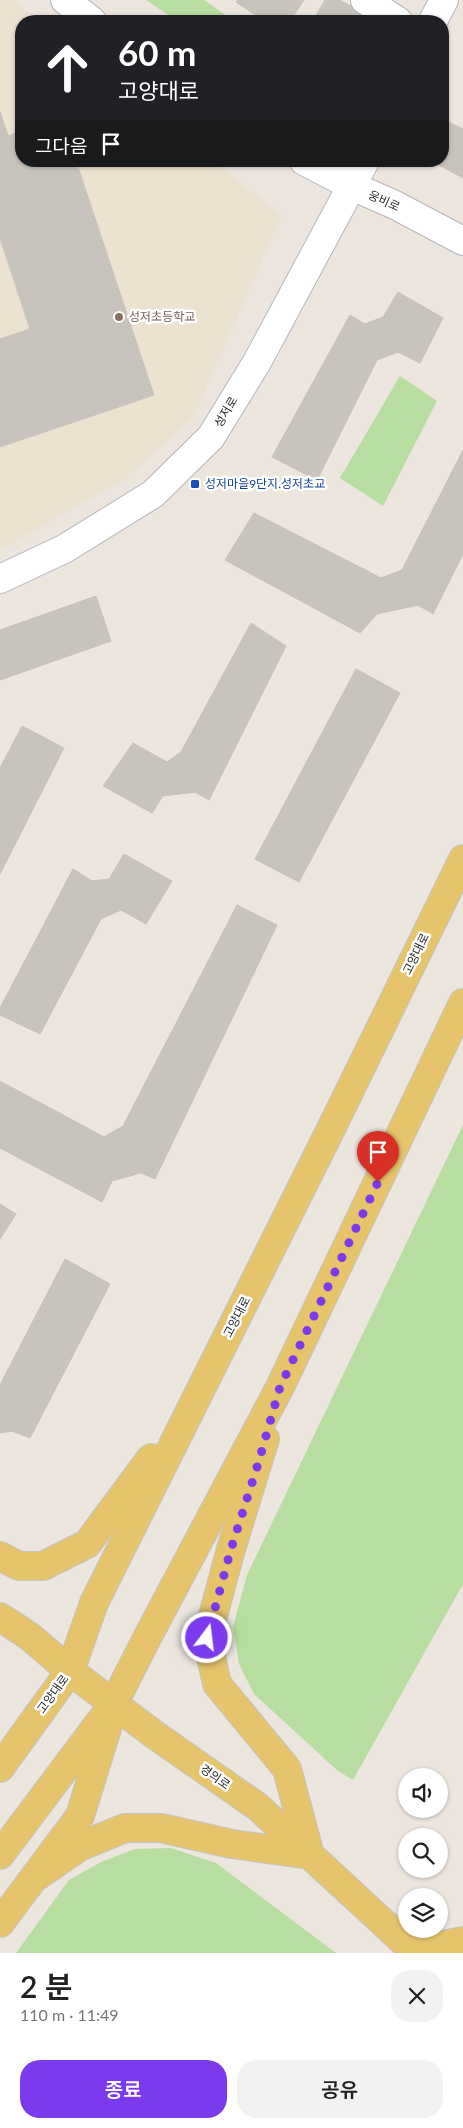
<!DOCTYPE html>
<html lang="ko">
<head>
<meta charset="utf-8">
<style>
	:root { --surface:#fff; --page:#f2f2f2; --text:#202124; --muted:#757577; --accent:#7c3aed }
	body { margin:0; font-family:Lato,"Noto Sans KR",sans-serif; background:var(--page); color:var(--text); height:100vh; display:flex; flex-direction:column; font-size:19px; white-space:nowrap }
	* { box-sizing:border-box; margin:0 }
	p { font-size:16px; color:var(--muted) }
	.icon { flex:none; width:28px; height:28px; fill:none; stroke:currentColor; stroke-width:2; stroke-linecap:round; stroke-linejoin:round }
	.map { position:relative; height:1953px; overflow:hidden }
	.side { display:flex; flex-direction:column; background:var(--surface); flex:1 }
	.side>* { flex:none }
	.guide { position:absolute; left:15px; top:15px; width:434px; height:152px; border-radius:20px; box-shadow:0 1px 4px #0004; background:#202124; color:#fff; overflow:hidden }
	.buttons { position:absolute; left:398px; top:1768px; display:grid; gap:10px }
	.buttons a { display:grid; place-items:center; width:50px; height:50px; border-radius:50%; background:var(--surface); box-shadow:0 1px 4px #0004; font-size:25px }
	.pin { position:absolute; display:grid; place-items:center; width:42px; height:42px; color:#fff; margin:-51px -21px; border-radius:50% 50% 50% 0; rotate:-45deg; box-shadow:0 0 5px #0007 }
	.pin .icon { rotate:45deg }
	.me { position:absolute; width:55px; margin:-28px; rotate:15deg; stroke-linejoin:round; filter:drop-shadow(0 0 4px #0008) }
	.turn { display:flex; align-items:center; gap:18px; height:105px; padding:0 20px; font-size:22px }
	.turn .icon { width:65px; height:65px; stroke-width:2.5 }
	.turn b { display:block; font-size:35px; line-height:42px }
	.then { display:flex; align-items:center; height:48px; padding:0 20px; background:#0003; gap:10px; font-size:19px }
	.round { display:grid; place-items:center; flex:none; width:52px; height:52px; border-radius:20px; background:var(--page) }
	.headline { display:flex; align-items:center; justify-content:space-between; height:85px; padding:0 20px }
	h1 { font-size:30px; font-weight:600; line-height:38px }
	.action { display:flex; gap:10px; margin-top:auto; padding:10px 20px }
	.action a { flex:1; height:58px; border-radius:20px; background:var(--accent); color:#fff; font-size:20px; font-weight:600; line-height:58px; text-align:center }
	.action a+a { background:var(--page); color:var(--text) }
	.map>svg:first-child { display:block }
</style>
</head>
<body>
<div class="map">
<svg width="463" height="1953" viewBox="0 0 463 1953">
	<rect width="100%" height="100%" fill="#ece6df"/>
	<path fill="#ece2d0" d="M0,0h14l25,21h-18v140h191l70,54 -89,203 -68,61 -125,71z"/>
	<g fill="#b7dda0">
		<path d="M146,0h58l30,21h-57z"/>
		<path d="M400,376l37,25 -54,105 -43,-28z"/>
		<path d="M463,1125v459l-110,196 -15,-9 -84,-77 -15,-30 -6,-37 14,-52z"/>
		<path d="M171,1848l45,15 120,90h-320l53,-73 32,-18 34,-13z"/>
	</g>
	<g fill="#c8c4bd" stroke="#c7c1b8">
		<path d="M238,0h66l-14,21h-26l-28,-19z"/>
		<path d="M325,0h14l36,18 -2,3h-60z"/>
		<path d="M0,112l8,24 13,-5v30h55l78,234 -154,52v-108l30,-10 -30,-91z"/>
		<path d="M447,121l16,8v49l-32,-17h11v-33z"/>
		<path d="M398,292l45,26 -23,45 -22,-11 -21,8 -60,120 -45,-23 78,-142 15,9 18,-7z"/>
		<path d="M463,450v104l-30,60 -15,-9 -41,9 -17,19 -135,-73 29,-47 127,65 21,-8z"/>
		<path d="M96,596l15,45 -111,39v-50z"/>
		<path d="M251,623l35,23 -77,154 -14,-8 -32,4 -11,17 -49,-27 30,-43 34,19 14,-10z"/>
		<path d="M356,669l44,24 -101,189 -44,-23z"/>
		<path d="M22,726l42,22 -64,126v-106z"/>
		<path d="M124,854l48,27 -26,43 -25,-14 -20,9 -61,115 -40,-19v-7l73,-139 19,12 17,-2z"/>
		<path d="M237,905l40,20 -122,254 -14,-6 -29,8 -10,21 -102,-54v-67l104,56 19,-11z"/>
		<path d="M0,1204l16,10 -16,25z"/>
		<path d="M65,1259l45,25 -80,154 -18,-7 -12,2v-48z"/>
	</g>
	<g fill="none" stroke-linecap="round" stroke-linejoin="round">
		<g stroke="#b2b5bd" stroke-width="30">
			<g id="minor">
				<path d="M65,0l27,21"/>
				<path d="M365,0l33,21"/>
				<path d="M433,21l11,-21"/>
				<path d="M304,161l48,25 43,19 68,36"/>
				<path d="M0,579l64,-30 89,-55 58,-57 46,-75 108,-201"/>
			</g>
		</g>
		<g stroke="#c4c4c4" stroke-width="30">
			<g id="major">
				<path d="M0,1556l19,10h24l44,-22 64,-86"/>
				<path d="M0,1617l29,19 41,35 85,64 103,72 158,146"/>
				<path d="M0,1768l70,-97 24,-68 235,-470 134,-274"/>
				<path d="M0,1855l114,-152 33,-65 133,-251 183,-384"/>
				<path d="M36,1877l45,-31 44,-18h36l71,16 78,11 -23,-86 -70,-85 -10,-46 24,-89 34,-110"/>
				<path d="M0,1923l80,-107 29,-94"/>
				<path d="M415,1951l48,-10"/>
			</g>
		</g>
		<use href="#minor" stroke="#fff" stroke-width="28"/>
		<use href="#major" stroke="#e5c46b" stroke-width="28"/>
	</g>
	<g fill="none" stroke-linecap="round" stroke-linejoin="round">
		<path stroke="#7c3aed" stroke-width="9" stroke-dasharray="0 16.2" d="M207,1638l24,-89 27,-85 22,-77 98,-205"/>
	</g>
	<circle fill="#8d6e63" stroke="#fff" stroke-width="2" cx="119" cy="317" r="5"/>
	<rect fill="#1a4fb4" stroke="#fff" stroke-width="2" x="190" y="479" width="10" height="10" rx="2.5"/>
	<g text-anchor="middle" stroke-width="5" stroke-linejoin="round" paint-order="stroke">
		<g font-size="12" fill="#2b2b2b" stroke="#fff">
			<text transform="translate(384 201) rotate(24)" y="4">웅비로</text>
			<text transform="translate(226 412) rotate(-59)" y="4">성저로</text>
			<text transform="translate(416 954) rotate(-64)" y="4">고양대로</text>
			<text transform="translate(237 1317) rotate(-63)" y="4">고양대로</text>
			<text transform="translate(53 1694) rotate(-54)" y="4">고양대로</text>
			<text transform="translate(215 1777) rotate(35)" y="4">경의로</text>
		</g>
		<g font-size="12" fill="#785e54" stroke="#fff" text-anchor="start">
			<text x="129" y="321">성저초등학교</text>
		</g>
		<g font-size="12" fill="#164399" stroke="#fff" text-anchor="start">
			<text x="205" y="488">성저마을9단지.성저초교</text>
		</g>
	</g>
</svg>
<div class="buttons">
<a><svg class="icon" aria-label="sound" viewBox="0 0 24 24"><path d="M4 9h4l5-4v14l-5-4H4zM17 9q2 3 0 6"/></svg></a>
<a><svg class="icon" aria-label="search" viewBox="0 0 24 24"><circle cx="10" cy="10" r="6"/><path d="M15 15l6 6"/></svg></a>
<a><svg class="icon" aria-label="layers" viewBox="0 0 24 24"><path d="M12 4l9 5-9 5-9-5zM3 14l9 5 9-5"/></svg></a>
</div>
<div class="pin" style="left:378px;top:1182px;background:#d93025"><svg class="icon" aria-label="arrive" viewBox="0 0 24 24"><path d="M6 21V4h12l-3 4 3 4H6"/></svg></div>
<svg class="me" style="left:207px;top:1638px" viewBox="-20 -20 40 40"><circle r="17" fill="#7c3aed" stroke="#fff" stroke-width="3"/><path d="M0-11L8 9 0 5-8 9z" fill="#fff"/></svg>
<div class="guide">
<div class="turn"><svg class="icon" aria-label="ahead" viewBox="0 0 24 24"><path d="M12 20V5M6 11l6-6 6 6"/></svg><div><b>60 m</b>고양대로</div></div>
<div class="then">그다음<svg class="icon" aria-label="arrive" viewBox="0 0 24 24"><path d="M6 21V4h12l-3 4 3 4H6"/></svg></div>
</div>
</div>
<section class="side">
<div class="headline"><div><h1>2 분</h1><p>110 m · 11:49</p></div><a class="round"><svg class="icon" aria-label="close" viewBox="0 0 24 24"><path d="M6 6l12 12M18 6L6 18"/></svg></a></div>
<div class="action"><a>종료</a><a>공유</a></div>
</section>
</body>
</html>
